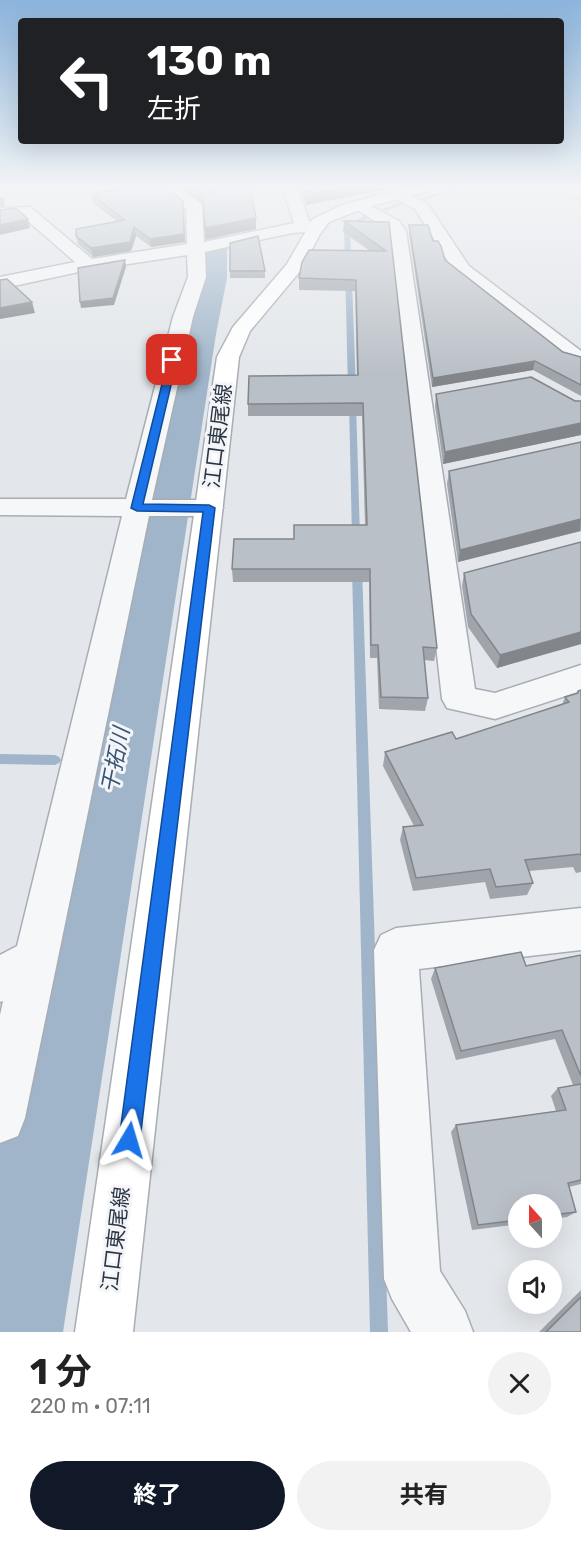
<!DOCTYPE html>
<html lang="ja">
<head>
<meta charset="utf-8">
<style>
	:root { --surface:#fff; --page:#f2f2f2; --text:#222; --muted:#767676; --accent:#111827 }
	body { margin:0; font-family:Rubik,"Noto Sans JP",sans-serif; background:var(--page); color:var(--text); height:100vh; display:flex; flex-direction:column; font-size:22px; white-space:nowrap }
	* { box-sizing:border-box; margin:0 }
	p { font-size:20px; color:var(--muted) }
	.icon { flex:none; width:33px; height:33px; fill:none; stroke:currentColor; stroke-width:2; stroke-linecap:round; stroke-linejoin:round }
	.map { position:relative; height:1332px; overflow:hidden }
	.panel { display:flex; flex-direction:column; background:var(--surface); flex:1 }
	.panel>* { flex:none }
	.guide { position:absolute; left:18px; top:18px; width:546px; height:126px; border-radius:6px; box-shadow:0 6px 24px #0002; background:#202124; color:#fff; overflow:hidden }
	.needle { width:39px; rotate:339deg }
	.tools { position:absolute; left:508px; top:1194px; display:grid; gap:12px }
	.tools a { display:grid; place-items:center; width:54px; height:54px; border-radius:50%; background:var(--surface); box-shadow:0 6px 24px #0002; font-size:30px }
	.pin { position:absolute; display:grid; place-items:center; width:51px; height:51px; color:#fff; margin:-26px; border-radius:12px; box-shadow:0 3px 9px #0006 }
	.me { position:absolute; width:66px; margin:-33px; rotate:7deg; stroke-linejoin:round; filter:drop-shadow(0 0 4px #0008) }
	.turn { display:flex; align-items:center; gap:21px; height:126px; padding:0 30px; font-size:27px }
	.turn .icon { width:78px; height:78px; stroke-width:2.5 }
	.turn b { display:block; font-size:42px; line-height:51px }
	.round { display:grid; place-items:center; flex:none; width:63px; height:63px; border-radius:32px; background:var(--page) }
	.overview { display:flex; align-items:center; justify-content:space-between; height:102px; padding:0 30px }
	h1 { font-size:36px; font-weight:700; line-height:45px }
	.cta { display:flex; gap:12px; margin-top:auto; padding:12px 30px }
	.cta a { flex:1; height:69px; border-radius:36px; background:var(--accent); color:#fff; font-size:24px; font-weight:700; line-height:69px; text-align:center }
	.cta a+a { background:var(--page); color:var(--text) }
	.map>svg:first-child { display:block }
</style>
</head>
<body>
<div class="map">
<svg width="581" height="1332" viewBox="0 0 581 1332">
	<rect width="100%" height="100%" fill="#e3e6ea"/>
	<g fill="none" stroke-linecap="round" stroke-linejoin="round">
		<g fill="#a0b5c9" fill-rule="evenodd">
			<path d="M459,186h9l-45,14 -4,-1z"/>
			<path d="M400,203l4,1 -19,7 -3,-2z"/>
			<path d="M366,215l2,3 -18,10 6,160 -4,2 -4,-2 -4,-161z"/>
			<path d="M349,401l7,2 4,135 -4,3 -4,-3z"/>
			<path d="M357,565l5,3 26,764h-18l-18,-764z"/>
			<path d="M0,754l55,1 4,2 2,3 -2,3 -4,2 -55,-1z"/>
		</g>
		<path fill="#a0b5c9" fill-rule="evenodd" d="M191,186h28l8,58v34l-11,56 -153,998h-63v-215l176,-783 15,-56 4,-34z"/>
		<g stroke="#a8adb4" stroke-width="3">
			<g id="minor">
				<path d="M159,186h17l24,17 2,3 2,36 90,-19 -12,-37h15l12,35 13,2 2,3 -8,5 -24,2 -87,19 1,25 -13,40 -41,183h57l10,2 4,6 -4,6 -10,2h-60l-124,602 -7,18 -18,7v-128l3,-14 -3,1v-47l17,-9 105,-430 -122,-1v-16h126l47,-182 15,-40 -1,-22 -104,16 -83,18v-12l75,-15 -54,-47 -21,3v-10l30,-1 62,52 95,-15 -1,-36z"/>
				<path d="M549,186h22l10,4v10z"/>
				<path d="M398,190l29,13 42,63 112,85v14l-19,-6 -106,-85 -41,-65 -25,-14z"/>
				<path d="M362,201l37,20 7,10 69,458 20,4 86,-28v26l-86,28 -48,-11 -5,-9 -52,-468 -34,-22 -2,-3 2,-3z"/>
				<path d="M581,908v42l-162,19 21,302 25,40 8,21h-62l-19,-33 -8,-20 -10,-329 7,-15 15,-7z"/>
			</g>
		</g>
		<g stroke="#a8adb4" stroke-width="3">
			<path id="secondary" d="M414,186h26l-2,3 -71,18 -38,15 -9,12 -19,36 -51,61 -11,26 -106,975h-58l142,-975 16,-30 54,-63 26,-45 29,-14z"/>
		</g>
		<use href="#minor" fill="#f6f7f9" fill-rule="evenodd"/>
		<use href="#secondary" fill="#fff" fill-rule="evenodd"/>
	</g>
	<g fill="#a0a5ab">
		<path d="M180,186h24l11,8 41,35 -50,10 -2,-34z"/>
		<path d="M299,186h101l-94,19z"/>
		<path d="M91,194l92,7 2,41 -34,5 -15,-11 -5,15 -38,6 -15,-13 -2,-8 42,-14 -25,-19z"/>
		<path d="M344,221l45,1 48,426 -3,13 -10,-1 4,38 -3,13 -46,-2 -2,-51h-7l-1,-76h-136l-1,-13 62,-30 71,-14 -3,-109h-114v-12l109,-29 -2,-84 -56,-1v-12l71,-27 -27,-19z"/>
		<path d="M409,225l24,16 12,19 118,92 18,5v39l-48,-26 -101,17 -23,-154z"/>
		<rect x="230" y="271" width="35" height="7"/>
		<path d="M436,394l145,7v34l-138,29 -8,-58z"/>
		<path d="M581,442v89l-123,31 -11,-78 2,-13z"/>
		<path d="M581,542v102l-84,24 -29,-41 -6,-41 2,-13z"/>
		<path d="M581,690v182l-5,1 -3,-6 -44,4 4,12 -6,12 -37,4 -5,-17 -72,9 -13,-51 3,-13 11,-1 -31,-60 2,-14 71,-13 106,-34 3,-8 12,-3 1,-3z"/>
		<path d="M581,955v229l-12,3 7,25 -9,5 -15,2v-15h-33v20l-47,6 -21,-98 5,-7 100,-14 -5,-15 7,-8 15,-3 -18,-46 -99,21 -25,-81 4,-11 91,-2z"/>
		<path d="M581,1290v42h-42z"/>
	</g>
	<g fill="#82868b">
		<path d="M349,186h51l-94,19v-10z"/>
		<path d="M0,197h3l2,9h-5z"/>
		<path d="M183,201l2,41 -34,5 -1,-8z"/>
		<path d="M256,218v11l-50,10 -1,-11z"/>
		<path d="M28,219l2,9 -30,7v-10z"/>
		<path d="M134,227l2,9 -5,15 -38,6 -2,-9z"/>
		<path d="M125,260l1,7 -12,38 -33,3 -1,-6z"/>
		<path d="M32,302l3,11 -35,6v-11z"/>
		<path d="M535,361l-2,9 -101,17 1,-9z"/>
		<path d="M581,423v12l-138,29 2,-12z"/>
		<path d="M581,519l-1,12 -122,31 2,-12z"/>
		<path d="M581,632v12l-84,24 3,-13z"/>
	</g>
	<g fill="#bac0c7" stroke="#82868b" stroke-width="1.5">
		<path d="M133,186h32l18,15 1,33 -34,5 -16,-12 -4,15 -39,6 -15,-12v-7l49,-9 -34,-26z"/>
		<path d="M193,186h11l11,8 1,-8h34l6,32 -51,10 -2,-34z"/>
		<path d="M303,186h46l-43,9z"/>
		<path d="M16,208l12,11 -28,6v-15z"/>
		<path d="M344,221l45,1 48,426 -14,-1 5,51 -47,-1 -3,-52h-7l-1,-76h-138l2,-30h60v-14h73l-4,-122 -115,1 1,-28 109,-1 -2,-95 -57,-2 3,-16 7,-12 77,1z"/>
		<path d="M409,225h19l5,16h5l3,5 4,14 118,92 18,5v28l-46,-24 -102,17z"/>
		<path d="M258,236l7,35h-35v-28z"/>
		<path d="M125,260l-12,38 -33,4 -2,-34z"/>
		<path d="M7,279l25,23 -32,6v-28z"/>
		<path d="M531,377l44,24h6v22l-136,29 -9,-58z"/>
		<path d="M581,442v77l-121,31 -11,-79z"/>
		<path d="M581,542v90l-81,23 -29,-41 -7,-41z"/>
		<path d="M581,690v166l-1,-2 -55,6 8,23 -37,4 -6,-18 -74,9 -13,-51 20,-2 -38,-73 67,-20 4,7 113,-37 -4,-5 13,-4v-2z"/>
		<path d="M521,952l5,14 55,-11v121l-19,-46 -101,21 -26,-83z"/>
		<path d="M581,1084v96l-13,3 8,29 -24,3v-11h-33v16l-41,5 -22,-100 110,-15 -8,-22z"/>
		<path d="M581,1297v35h-35z"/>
	</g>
	<linearGradient id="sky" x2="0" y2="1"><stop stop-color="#8bb4dc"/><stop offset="0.5" stop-color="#f2f4f6"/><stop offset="1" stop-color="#f2f4f6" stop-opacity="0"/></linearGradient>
	<rect width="581" height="373" fill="url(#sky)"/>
	<path fill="#1a73e8" stroke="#114b97" stroke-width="1.5" d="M172,357l5,3 -34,144 66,1 6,3 -75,632 -3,7 -8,3 -7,-3 -3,-7 84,-628 -66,-1 -6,-3 37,-148z"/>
	<g text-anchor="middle" stroke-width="6" stroke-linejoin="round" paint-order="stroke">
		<g font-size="21" fill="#2b3542" stroke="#f3f5f8">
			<text transform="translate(218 436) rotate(-83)" y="7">江口東尾線</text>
			<text transform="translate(116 1239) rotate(-83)" y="7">江口東尾線</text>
		</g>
		<g font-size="22" font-style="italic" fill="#375574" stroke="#f3f5f8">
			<text transform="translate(115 760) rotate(-79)" y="8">干拓川</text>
		</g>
	</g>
</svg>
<div class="tools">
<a><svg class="needle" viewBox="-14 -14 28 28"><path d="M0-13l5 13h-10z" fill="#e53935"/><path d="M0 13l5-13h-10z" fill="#767676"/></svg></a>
<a><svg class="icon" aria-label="sound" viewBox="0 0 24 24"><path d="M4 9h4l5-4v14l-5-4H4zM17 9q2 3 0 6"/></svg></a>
</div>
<div class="pin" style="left:172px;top:360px;background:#d93025"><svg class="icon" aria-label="arrive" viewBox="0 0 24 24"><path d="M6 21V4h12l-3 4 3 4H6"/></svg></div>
<svg class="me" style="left:129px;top:1140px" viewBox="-20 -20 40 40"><path d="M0-17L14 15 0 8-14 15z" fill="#1a73e8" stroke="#fff" stroke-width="4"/></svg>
<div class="guide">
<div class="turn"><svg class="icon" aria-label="left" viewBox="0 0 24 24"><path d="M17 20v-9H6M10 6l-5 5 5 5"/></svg><div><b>130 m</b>左折</div></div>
</div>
</div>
<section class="panel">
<div class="overview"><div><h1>1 分</h1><p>220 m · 07:11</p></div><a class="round"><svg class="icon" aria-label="close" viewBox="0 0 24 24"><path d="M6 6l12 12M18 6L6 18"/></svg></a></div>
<div class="cta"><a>終了</a><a>共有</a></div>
</section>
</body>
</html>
